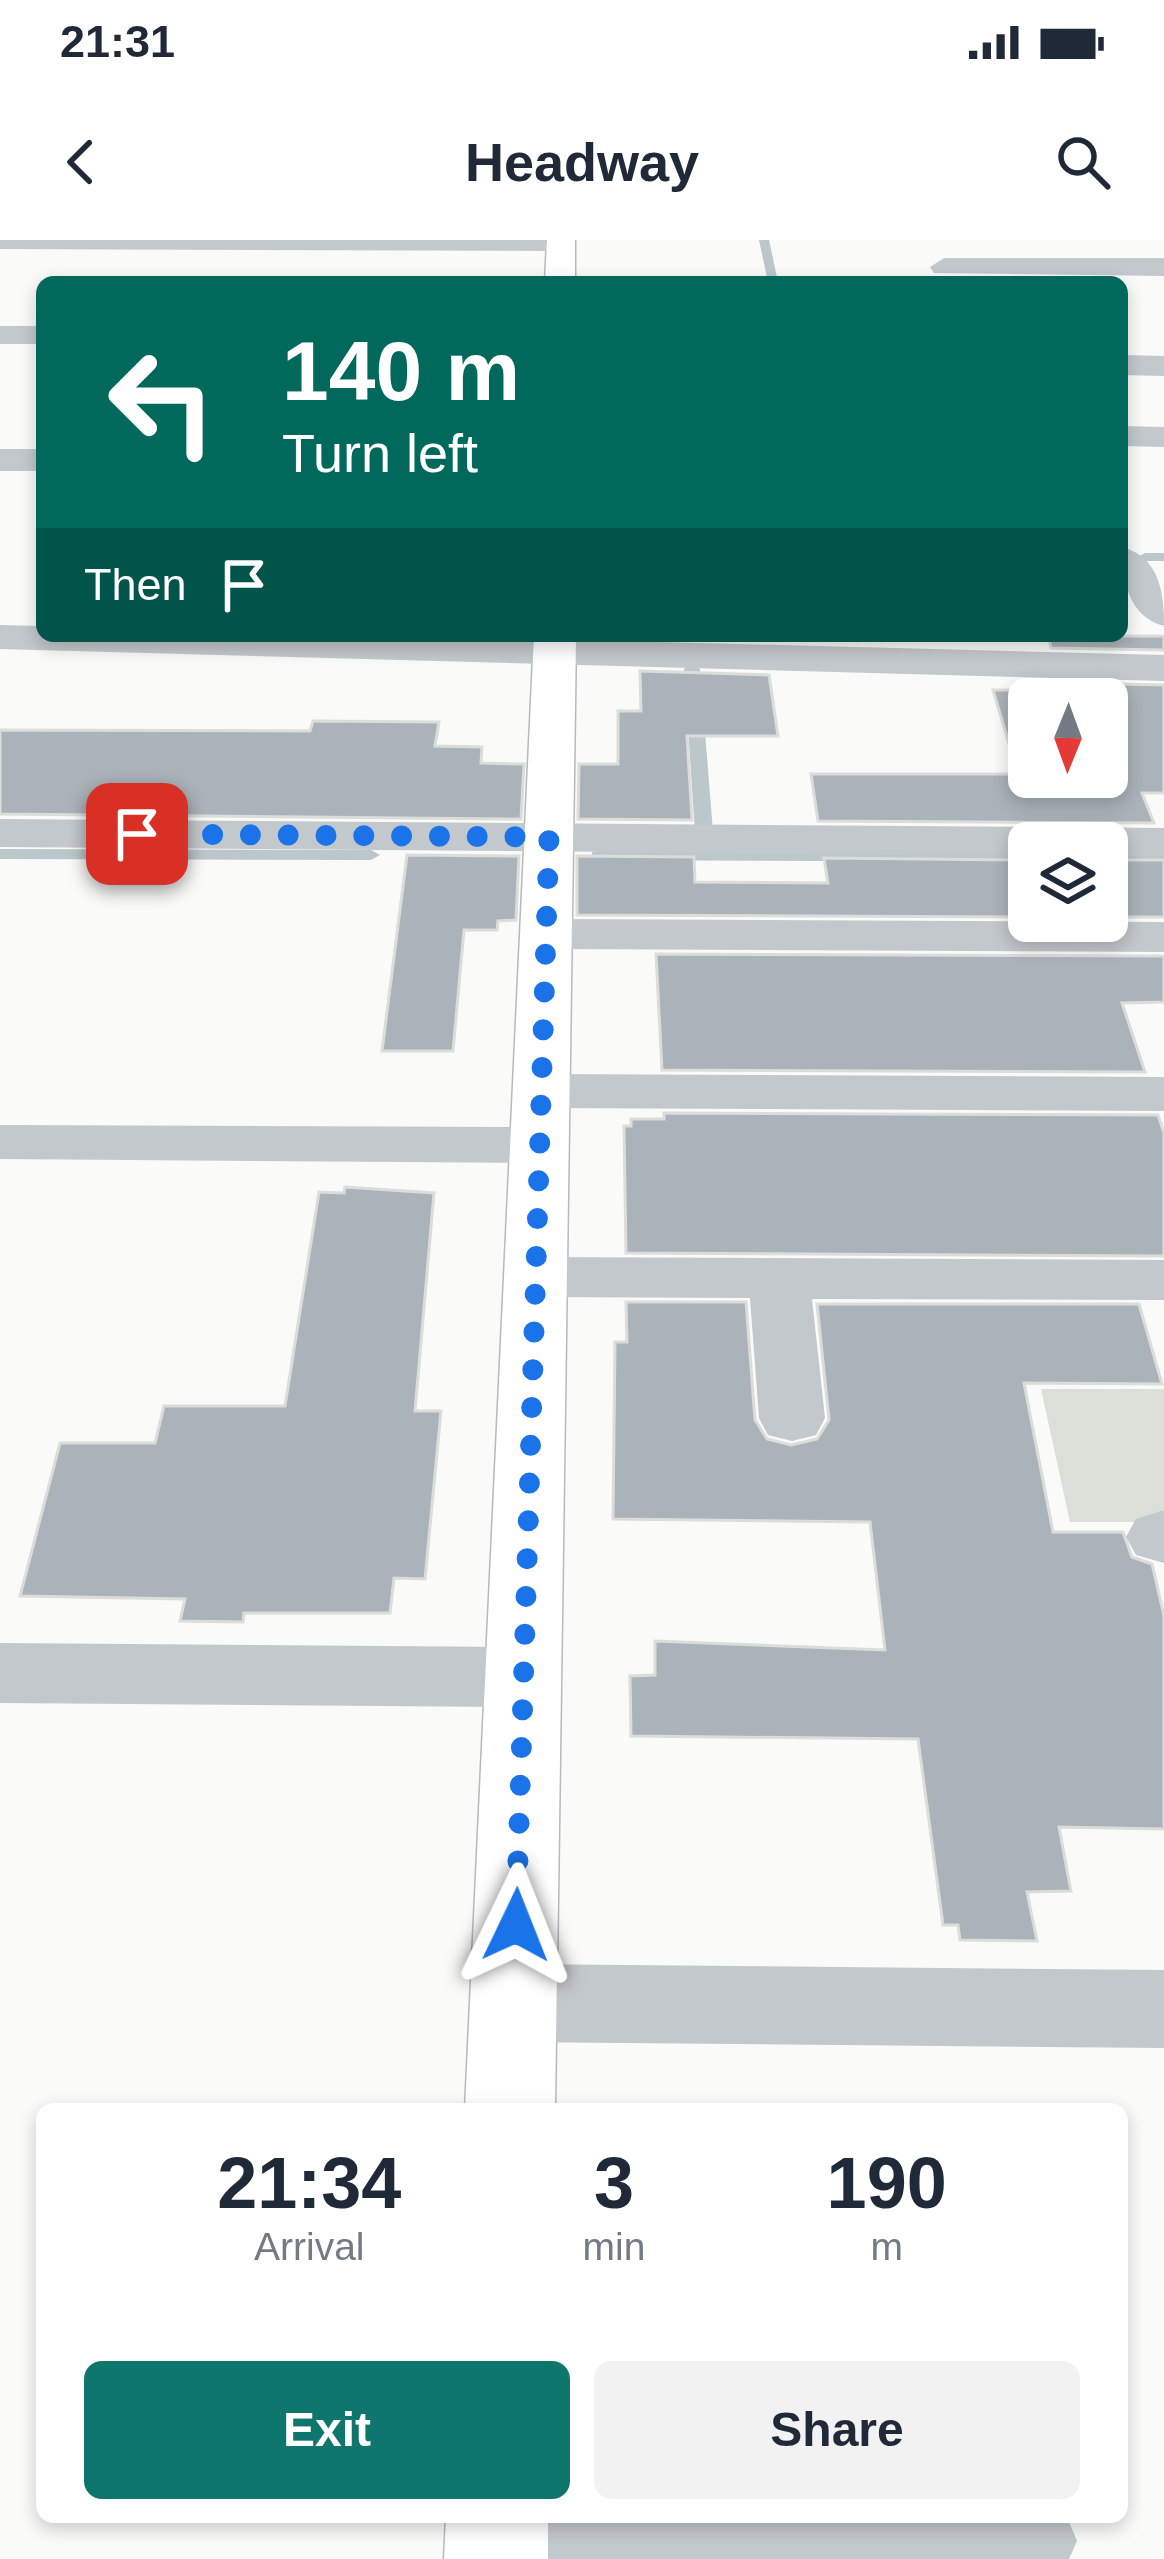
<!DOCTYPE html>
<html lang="en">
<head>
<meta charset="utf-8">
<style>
	:root { --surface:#fff; --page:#f2f2f3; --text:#1f2937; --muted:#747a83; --accent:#0f766e }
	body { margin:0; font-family:Helvetica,sans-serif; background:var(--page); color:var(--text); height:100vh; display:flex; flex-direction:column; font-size:45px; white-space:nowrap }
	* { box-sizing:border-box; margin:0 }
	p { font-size:39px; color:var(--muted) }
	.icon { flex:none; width:66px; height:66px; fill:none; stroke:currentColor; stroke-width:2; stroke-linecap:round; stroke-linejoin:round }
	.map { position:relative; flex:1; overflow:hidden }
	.details { position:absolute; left:36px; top:1863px; width:1092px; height:420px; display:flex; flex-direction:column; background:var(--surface); border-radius:18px; box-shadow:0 6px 18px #0003 }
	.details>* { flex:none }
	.guide { position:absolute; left:36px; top:36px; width:1092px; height:366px; border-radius:18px; box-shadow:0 6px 18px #0003; background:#00695c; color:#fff; overflow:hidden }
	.needle { width:78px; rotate:181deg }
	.controls { position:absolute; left:1008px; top:438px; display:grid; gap:24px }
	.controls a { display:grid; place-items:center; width:120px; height:120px; border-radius:18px; background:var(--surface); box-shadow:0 6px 18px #0003; font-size:60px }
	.pin { position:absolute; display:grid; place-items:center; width:102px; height:102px; color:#fff; margin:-51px; border-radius:24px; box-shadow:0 6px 18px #0006 }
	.me { position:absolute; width:132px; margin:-66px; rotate:2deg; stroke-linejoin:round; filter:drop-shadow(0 0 9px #0008) }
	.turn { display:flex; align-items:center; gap:42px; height:252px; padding:0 48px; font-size:54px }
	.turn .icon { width:156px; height:156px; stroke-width:2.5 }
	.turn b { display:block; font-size:84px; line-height:102px }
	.then { display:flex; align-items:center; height:114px; padding:0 48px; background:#0003; gap:24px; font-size:45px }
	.eta { display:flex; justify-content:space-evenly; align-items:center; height:204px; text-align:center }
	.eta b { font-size:72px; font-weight:800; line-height:84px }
	.action { display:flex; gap:24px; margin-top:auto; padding:24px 48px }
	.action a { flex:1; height:138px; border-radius:18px; background:var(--accent); color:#fff; font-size:48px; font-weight:800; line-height:138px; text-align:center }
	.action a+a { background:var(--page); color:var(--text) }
	.status { display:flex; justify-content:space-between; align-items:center; height:84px; padding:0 60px; background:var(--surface); direction:ltr }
	.status svg { height:33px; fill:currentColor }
	header { display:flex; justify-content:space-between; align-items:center; height:156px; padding:0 48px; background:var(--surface); font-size:54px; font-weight:800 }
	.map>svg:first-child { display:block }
</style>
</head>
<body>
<div class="status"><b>21:31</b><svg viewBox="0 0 49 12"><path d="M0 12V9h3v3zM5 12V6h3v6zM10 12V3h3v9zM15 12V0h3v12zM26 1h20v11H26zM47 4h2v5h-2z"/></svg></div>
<header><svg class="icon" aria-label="back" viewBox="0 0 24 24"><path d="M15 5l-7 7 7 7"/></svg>Headway<svg class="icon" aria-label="search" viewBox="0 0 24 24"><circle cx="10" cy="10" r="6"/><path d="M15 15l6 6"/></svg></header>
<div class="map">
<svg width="1164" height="2319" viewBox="0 0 1164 2319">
	<rect width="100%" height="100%" fill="#fafaf8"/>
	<path fill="#dadfd7" d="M1041,1149h123v133h-94z"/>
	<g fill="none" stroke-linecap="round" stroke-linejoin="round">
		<g fill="#bbc7cb" fill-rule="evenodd">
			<path d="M759,0h10l9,42h-10z"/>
			<path d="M1164,313v8h-19l-7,-4 7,-4z"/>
			<path d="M692,424l8,5 13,163 -9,5 -9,-5 -11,-163z"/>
			<path d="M0,609l371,1 9,5 -9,5 -371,-1z"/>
			<path d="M598,611l431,1v10l-437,-2v-8z"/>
			<rect x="1107" y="612" width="57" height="10"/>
		</g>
	</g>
	<g fill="#aab3b9" stroke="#dcdcda" stroke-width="3" fill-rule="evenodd">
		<path d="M1069,396h95v14l-113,-2 -2,-9z"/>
		<path d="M640,431l129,4 9,61h-91l5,84 -114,-1 1,-55h39v-53h23z"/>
		<path d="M1024,442l140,3v108h-22l12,30 -336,-2 -7,-47h207l-25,-84h34zM1029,459h78v78h-78z"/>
		<path d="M313,481l126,1 -4,24 47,1 -1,16 43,1 -3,55 -521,-5v-84l310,1z"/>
		<path d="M407,615l112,1 -3,64 -18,1 -1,9h-33l-11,121h-71z"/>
		<path d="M577,616l117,1 1,25 133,1 -4,-25 205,2v57l-452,-2z"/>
		<rect x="1107" y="620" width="57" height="57"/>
		<path d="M656,714l508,2v46l-42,1 23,69 -483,-2z"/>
		<path d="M664,873l494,2 6,18v123l-538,-3 -2,-127h7v-7h33z"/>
		<path d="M345,947l89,6 -19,218h26l-16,168 -31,-1 -4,35h-146l-1,9 -63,-1 5,-22 -165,-3 40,-153h95l9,-37h121l34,-214 25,1z"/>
		<path d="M626,1062h120l9,118 12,19 24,6 26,-6 12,-19 -12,-116h322l23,80 -138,-1 29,149h70l9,25 20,7 12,52v213l-105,-2 12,64 -44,1 10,49 -77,-1 -2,-15h-15l-25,-186 -287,-3 -1,-60 25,-1v-34l230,9 -15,-128 -257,-3 2,-177h12z"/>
	</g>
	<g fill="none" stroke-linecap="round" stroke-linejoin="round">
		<g stroke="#b5babe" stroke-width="3">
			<g id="major">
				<path d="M547,0h28v42h-30z"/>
				<path d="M534,396h42l-21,1473h-90z"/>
				<path d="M446,2277h102v42h-104z"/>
			</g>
		</g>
		<g fill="#c3c8cc" fill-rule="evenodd">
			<path d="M0,0h573l2,3 -14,8 -561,-2z"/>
			<path d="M944,18h220v18l-230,-3 -4,-6z"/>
			<rect x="0" y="86" width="42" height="18"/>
			<path d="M1122,115l42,1v20l-42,-1z"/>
			<path d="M1122,186l42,1v20l-42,-1z"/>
			<rect x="0" y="209" width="42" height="22"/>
			<path d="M1122,307c38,10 42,47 42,79 -36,-9 -42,-47 -42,-79z"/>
			<path d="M0,385l42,1v10h387l735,19v26l-1164,-32z"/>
			<path d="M0,579l1164,9v28h-57v-13h-78v12l-1029,-8z"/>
			<path d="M546,679l618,3v30l-618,-3 -18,-4 -7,-11 7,-11z"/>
			<path d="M541,834l623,3v34l-623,-3 -20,-5 -8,-12 8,-12z"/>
			<path d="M0,885l540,2 20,6 9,12 -9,12 -20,6 -540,-4z"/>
			<path d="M535,1017l629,3v40l-352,-1 13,119 -9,17 -24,6 -24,-6 -9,-17 -9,-120 -215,-1 -22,-6 -9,-14 9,-14z"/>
			<path d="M1161,1271h3v52l-28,-8 -10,-18 10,-18z"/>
			<path d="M0,1403l524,4 27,9 11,21 -11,21 -27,9 -524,-4z"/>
			<path d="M514,1724l650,6v78l-650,-6 -30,-12 -13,-27 13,-27z"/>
			<path d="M453,2277h614l10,24 -8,18h-615l-10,-22z"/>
		</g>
		<use href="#major" fill="#fff" fill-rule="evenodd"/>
	</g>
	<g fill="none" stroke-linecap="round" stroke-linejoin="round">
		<path stroke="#1a73e8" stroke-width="21" stroke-dasharray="0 37.8" d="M137,594l412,3 -33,1088"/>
	</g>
</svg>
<div class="controls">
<a><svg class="needle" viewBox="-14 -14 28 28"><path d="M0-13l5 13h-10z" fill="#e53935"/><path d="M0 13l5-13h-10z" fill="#747a83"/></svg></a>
<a><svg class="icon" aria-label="layers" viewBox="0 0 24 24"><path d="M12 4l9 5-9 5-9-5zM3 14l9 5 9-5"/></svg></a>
</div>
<div class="pin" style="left:137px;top:594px;background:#d93025"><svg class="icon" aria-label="arrive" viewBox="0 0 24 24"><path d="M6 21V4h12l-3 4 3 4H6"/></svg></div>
<svg class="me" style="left:516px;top:1685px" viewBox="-20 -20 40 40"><path d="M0-17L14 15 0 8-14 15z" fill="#1a73e8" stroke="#fff" stroke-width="4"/></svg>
<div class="guide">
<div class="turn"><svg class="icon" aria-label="left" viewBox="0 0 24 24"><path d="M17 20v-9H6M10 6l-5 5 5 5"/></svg><div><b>140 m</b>Turn left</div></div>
<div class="then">Then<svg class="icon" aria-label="arrive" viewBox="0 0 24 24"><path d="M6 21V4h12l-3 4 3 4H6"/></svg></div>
</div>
<section class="details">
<div class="eta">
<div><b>21:34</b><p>Arrival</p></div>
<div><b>3</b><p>min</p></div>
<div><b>190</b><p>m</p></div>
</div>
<div class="action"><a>Exit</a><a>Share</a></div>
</section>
</div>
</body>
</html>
